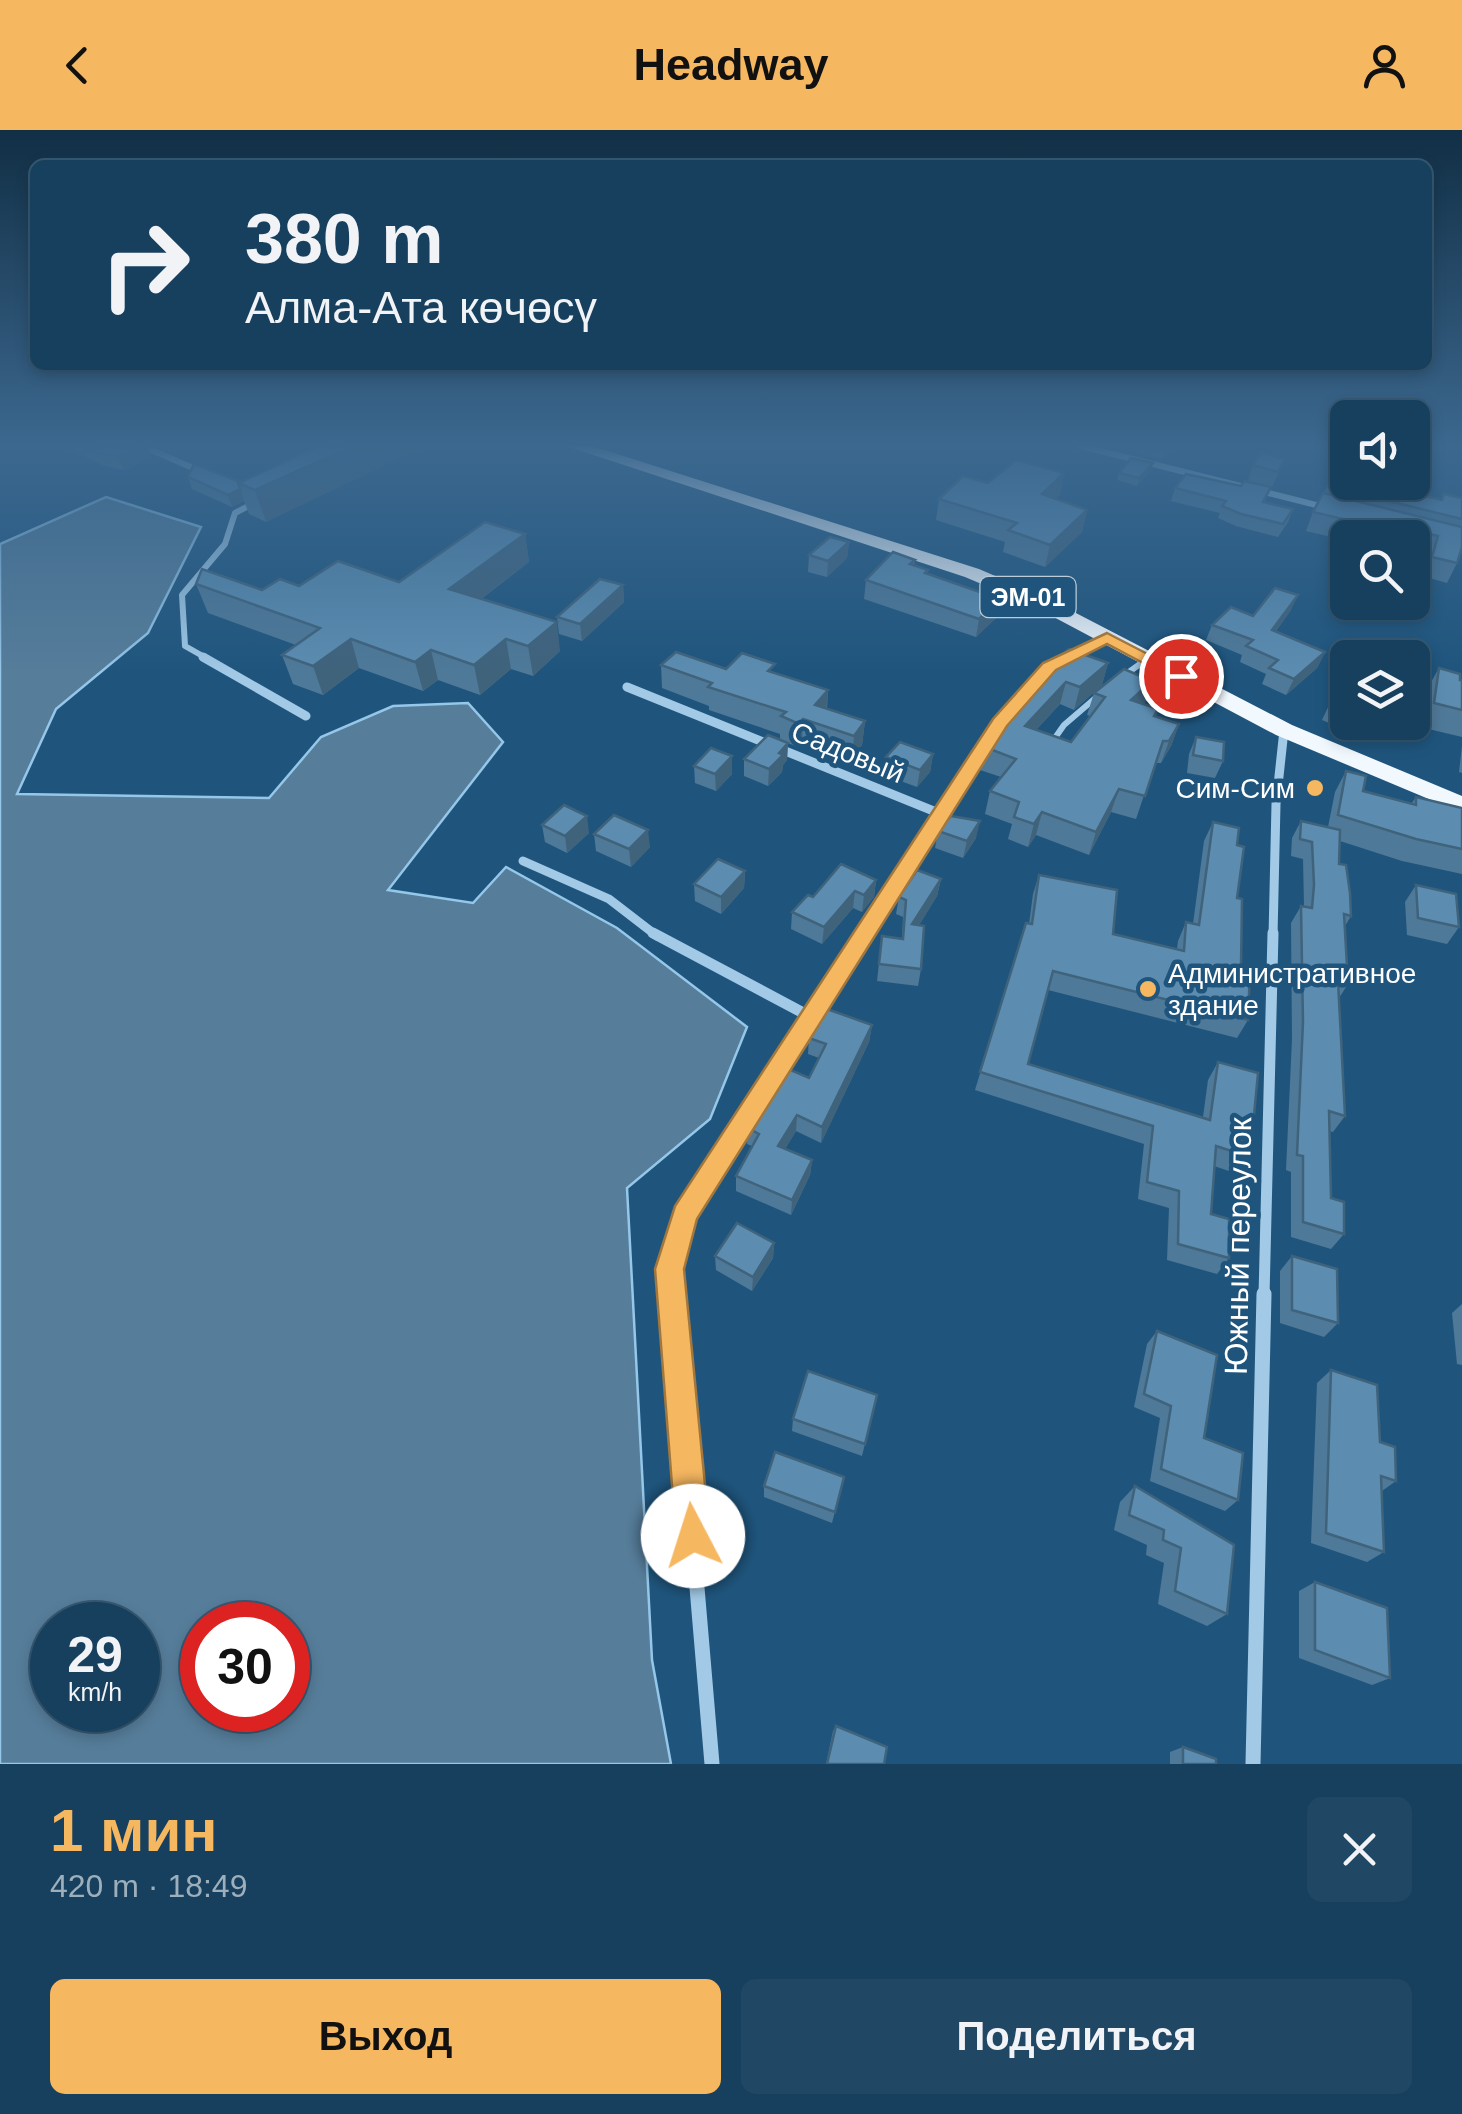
<!DOCTYPE html>
<html lang="ru">
<head>
<meta charset="utf-8">
<style>
	:root { --surface:#17405e; --page:#204764; --text:#f1f3f6; --muted:#9eafbc; --line:#365973; --accent:#f6b761 }
	body { margin:0; font-family:Arial,sans-serif; background:var(--page); color:var(--text); height:100vh; display:flex; flex-direction:column; font-size:38px; white-space:nowrap }
	* { box-sizing:border-box; margin:0 }
	p { font-size:32px; color:var(--muted) }
	.icon { flex:none; width:55px; height:55px; fill:none; stroke:currentColor; stroke-width:2; stroke-linecap:round; stroke-linejoin:round }
	.map { position:relative; height:1634px; overflow:hidden }
	.drawer { display:flex; flex-direction:column; background:var(--surface); flex:1 }
	.drawer>* { flex:none }
	.hud { position:absolute; left:30px; top:30px; width:1402px; height:210px; border-radius:15px; box-shadow:0 5px 15px #0003,0 0 0 2px var(--line); background:#17405e; color:var(--text); overflow:hidden }
	.buttons { position:absolute; left:1330px; top:270px; display:grid; gap:20px }
	.buttons a { display:grid; place-items:center; width:100px; height:100px; border-radius:15px; background:var(--surface); box-shadow:0 5px 15px #0003,0 0 0 2px var(--line); font-size:50px }
	.speed { position:absolute; left:30px; top:1472px; display:flex; gap:20px; font-size:50px; font-weight:700; text-align:center }
	.speed>* { display:grid; place-content:center; width:130px; height:130px; border-radius:50%; background:var(--surface); box-shadow:0 5px 15px #0003,0 0 0 2px var(--line); line-height:1 }
	.speed small { font-size:25px; font-weight:400 }
	.speed .limit { border:15px solid #d22; background:#fff; color:#111 }
	.pin { position:absolute; display:grid; place-items:center; width:85px; height:85px; color:#fff; margin:-42px; border:5px solid #fff; border-radius:50%; box-shadow:0 2px 10px #0007 }
	.me { position:absolute; width:110px; margin:-55px; rotate:355deg; stroke-linejoin:round; filter:drop-shadow(0 0 8px #0008) }
	.turn { display:flex; align-items:center; gap:35px; height:210px; padding:0 50px; font-size:45px }
	.turn .icon { width:130px; height:130px; stroke-width:2.5 }
	.turn b { display:block; font-size:70px; line-height:85px }
	.round { display:grid; place-items:center; flex:none; width:105px; height:105px; border-radius:15px; background:var(--page) }
	.overview { display:flex; align-items:center; justify-content:space-between; height:170px; padding:0 50px }
	h1 { font-size:60px; font-weight:800; line-height:75px; color:var(--accent) }
	.button { display:flex; gap:20px; margin-top:auto; padding:20px 50px }
	.button a { flex:1; height:115px; border-radius:15px; background:var(--accent); color:#111; font-size:40px; font-weight:800; line-height:115px; text-align:center }
	.button a+a { background:var(--page); color:var(--text) }
	header { display:flex; justify-content:space-between; align-items:center; height:130px; padding:0 50px; background:var(--accent); color:#111; font-size:45px; font-weight:800 }
	.map>svg:first-child { display:block }
</style>
</head>
<body>
<header><svg class="icon" aria-label="back" viewBox="0 0 24 24"><path d="M15 5l-7 7 7 7"/></svg>Headway<svg class="icon" aria-label="person" viewBox="0 0 24 24"><circle cx="12" cy="8" r="4"/><path d="M4 21q1-7 8-7t8 7"/></svg></header>
<div class="map">
<svg width="1462" height="1634" viewBox="0 0 1462 1634">
	<rect width="100%" height="100%" fill="#1f557d"/>
	<path fill="#567d9a" stroke="#95c7e9" stroke-width="2.5" fill-rule="evenodd" d="M106,367l95,30 -53,106 -92,76 -39,85 252,4 52,-61 72,-31 75,-3 35,39 -115,148 85,13 33,-36 111,61 130,99 -37,92 -83,69 25,472 19,104h-671v-1220zM52,1495h86v85h-86zM202,1495h86v85h-86z"/>
	<g fill="none" stroke-linecap="round" stroke-linejoin="round">
		<g stroke="#a2cae7" stroke-width="6">
			<path d="M1122,547l25,-18"/>
			<path d="M1050,615l14,-20 35,-30"/>
		</g>
		<g stroke="#a2cae7" stroke-width="6">
			<path d="M140,315l53,23"/>
			<path d="M1077,315l251,63"/>
			<path d="M208,529l-23,-13 -3,-51 43,-51 10,-31 21,-11"/>
			<path d="M1064,529l43,-21"/>
		</g>
		<g stroke="#a2cae7" stroke-width="9">
			<path d="M203,527l103,59"/>
			<path d="M1040,547l29,-20"/>
			<path d="M627,557l314,127"/>
			<path d="M523,731l86,38 48,37"/>
			<path d="M864,806l144,-223"/>
			<path d="M1273,806l3,-132 8,-74"/>
		</g>
		<g stroke="#a2cae7" stroke-width="11">
			<path d="M653,803l158,84"/>
			<path d="M672,1166l-2,-27 14,-55 181,-281"/>
			<path d="M1264,1166l9,-363"/>
		</g>
		<g stroke="#a2cae7" stroke-width="15">
			<path d="M672,1164l40,470"/>
			<path d="M1253,1634l11,-470"/>
		</g>
		<path fill="#f1f8fe" fill-rule="evenodd" d="M563,315h26l390,124 68,29 245,127 170,71v17l-186,-78 -243,-129 -68,-29z"/>
	</g>
	<g fill="#4f7998">
		<path d="M62,315h85l5,13 -28,12 -22,-5z"/>
		<path d="M322,315l-56,77 -17,-8 -5,-13 -12,6 -40,-18 -4,-12 53,5z"/>
		<path d="M1141,315h31l-1,4 -9,10 -24,-6z"/>
		<path d="M1285,329l-13,28 -24,-6 5,-16z"/>
		<path d="M1151,341l-14,15 -20,-6 2,-7z"/>
		<path d="M1064,343l-4,22 -5,4 32,11 -5,22 -37,35 -42,-15 2,-10 -69,-22 3,-21 49,-16z"/>
		<path d="M1334,344l107,26 21,-2v49l-5,16 -10,20 -25,-7 6,-20 -16,-4v-14h-64v3l-42,-10 7,-19z"/>
		<path d="M1175,358l90,14 28,7 -5,13 -10,15 -42,-11 -18,-8 2,-5 -49,-12z"/>
		<path d="M525,404l4,28 -48,37 79,52 -27,25 -22,-7 -31,26 -42,-15 -15,11 -64,-23 -36,27 -30,-11 -11,-29 14,-10 -88,-32 -12,-29 66,6 37,-4 100,-4z"/>
		<path d="M849,412l-2,16 -20,19 -19,-5 1,-17z"/>
		<path d="M915,430l-1,6 14,4v4l68,44 -20,19 -112,-38 2,-19z"/>
		<path d="M623,455l1,17 -42,39 -23,-7 -2,-17z"/>
		<path d="M1291,480l-15,21 49,21 -8,16 -31,27 -24,-11 4,-10 -26,-12 2,-7 -36,-15 6,-15 41,-9z"/>
		<path d="M1108,533l-6,22 -28,25 -14,-6 -24,26 35,12 19,-26 -3,-1 7,-22 58,-12 -8,23 14,5 -2,7 23,8 -8,22 -10,17h-6l-19,56 -25,-7 -22,43 -53,-20 -8,12 -20,-8 4,-15 -27,-10 5,-23 11,-14 -24,-8 5,-23 44,-58z"/>
		<path d="M661,535l114,8 53,17 -1,19 38,12 -3,24 -10,14 -50,-16 -4,4 -10,-4 -1,17 -4,5 -1,7 -14,14 -24,-10v-17l36,-19v-6l-71,-24v-4l-47,-18z"/>
		<path d="M1439,538l23,12v57l-42,-10 6,-36z"/>
		<path d="M1348,556v36h29l-15,15 -40,-17 8,-17z"/>
		<path d="M1196,607l27,24 -8,17 -28,-5 2,-19z"/>
		<path d="M1462,616v27l-3,-1z"/>
		<path d="M933,624l-3,18 -13,15 -33,-12 2,-18z"/>
		<path d="M694,636l38,8 -16,17 -21,-8z"/>
		<path d="M1346,641l17,20 48,13 5,-7 46,11v66l-60,-13 -62,-20 -1,23 12,52 -6,10 3,58 -9,14 6,118 -12,16 -4,-1 2,67 13,36 -13,15 -40,-12v-65l-5,-2 6,-131 -1,-116 10,-17h3l-1,-47 -12,-3 1,-18 9,-17 27,6 7,-35z"/>
		<path d="M1213,692l24,23v53l4,67 7,55 -11,18 -189,-48 -20,74 175,53 5,-37 10,-18 32,95 -12,17 -24,-8 -3,48 18,44 -12,16 -50,-14 2,-52 -31,-9 6,-55 -169,-54 51,-167 3,1 4,-30 6,-19 74,59 64,15 1,-8 8,-19 7,2 11,-83z"/>
		<path d="M542,695l47,8 -22,20 -22,-11z"/>
		<path d="M938,701l38,7 -13,20 -28,-10z"/>
		<path d="M594,704l56,13 -19,20 -35,-16z"/>
		<path d="M745,741l-1,17 -23,26 -26,-13 -1,-17z"/>
		<path d="M941,749l-4,17 -18,29 2,44 -3,17 -41,-5 5,-45 20,3 1,-22 -7,-3 3,-17z"/>
		<path d="M876,750l-2,17 -12,15 -9,-4 -31,36 -31,-15 1,-17 21,-15z"/>
		<path d="M1416,755l43,42 -12,17 -40,-9 -2,-33z"/>
		<path d="M872,895l-3,17 -48,101 -25,-12 -11,18 27,11 -2,15 -19,40 -55,-24v-15l16,-30 -5,-2 1,-16 61,-50 10,-20 -11,-4 1,-16z"/>
		<path d="M774,1113l-1,15 -21,33 -36,-21 -1,-14z"/>
		<path d="M1292,1126l46,67 -14,14 -44,-14v-52z"/>
		<path d="M1462,1174v61l-5,-1 -5,-51z"/>
		<path d="M1157,1201l47,107 34,62 -13,11 -75,-30 10,-63 -26,-11 13,-63z"/>
		<path d="M1331,1240l49,72 16,39 -14,10 2,61 -17,10 -56,-19 6,-160z"/>
		<path d="M877,1265l-15,61 -70,-25 1,-12z"/>
		<path d="M844,1347l-12,46 -68,-26v-11z"/>
		<path d="M1135,1356l99,59 -7,69 -20,12 -49,-22 6,-41 -18,-8 1,-10 -33,-15 6,-28z"/>
		<path d="M1315,1452l75,96 -18,7 -73,-27v-67z"/>
		<path d="M836,1596l48,38h-58l7,-33z"/>
		<path d="M1183,1617l33,17h-46v-12z"/>
	</g>
	<g fill="#40637c">
		<path d="M145,315h2l5,13 -28,12 -6,-13z"/>
		<path d="M167,315h14l-12,5z"/>
		<path d="M355,315h73l-162,77 -11,-32z"/>
		<path d="M1166,315h6l-1,4 -9,10z"/>
		<path d="M1153,333l-2,8 -14,15 2,-8z"/>
		<path d="M1064,343l-4,22 -23,20 5,-21z"/>
		<path d="M240,359l4,12 -12,6 -4,-12z"/>
		<path d="M1087,380l-5,22 -37,35 5,-22z"/>
		<path d="M525,404l4,28 -74,56 -6,-29z"/>
		<path d="M849,412l-2,16 -20,19 1,-16z"/>
		<path d="M623,455l1,17 -42,39 -2,-17z"/>
		<path d="M1298,465l-7,15 -26,36 7,-16z"/>
		<path d="M1000,469l-4,19 -20,19 3,-18z"/>
		<path d="M557,492l3,29 -27,25 -5,-30z"/>
		<path d="M351,509l8,29 -36,27 -10,-29z"/>
		<path d="M506,509l5,30 -31,26 -6,-30z"/>
		<path d="M431,520l7,30 -15,11 -8,-29z"/>
		<path d="M1325,522l-8,16 -31,27 8,-16z"/>
		<path d="M1108,533l-6,22 -28,25 6,-23z"/>
		<path d="M1152,551l-7,22 -21,19 7,-22z"/>
		<path d="M1066,552l-6,22 -41,44 6,-22z"/>
		<path d="M828,560l-2,23 -11,-8z"/>
		<path d="M803,589l-1,24 -4,4 1,-23z"/>
		<path d="M865,591l-3,24 -10,14 2,-23z"/>
		<path d="M1370,592h7l-15,15z"/>
		<path d="M1179,594l-8,22 -10,17 8,-22z"/>
		<path d="M788,613l-1,17 -4,5 -1,7 -14,14 1,-17z"/>
		<path d="M933,624l-3,18 -13,15 3,-17z"/>
		<path d="M732,626v18l-16,17 -1,-17z"/>
		<path d="M1119,659l-8,23 -22,43 7,-23z"/>
		<path d="M1042,682l-6,23 -8,12 6,-23z"/>
		<path d="M587,686l2,17 -22,20 -2,-17z"/>
		<path d="M980,691l-4,17 -13,20 4,-17z"/>
		<path d="M648,700l2,17 -19,20 -2,-18z"/>
		<path d="M745,741l-1,17 -23,26v-17z"/>
		<path d="M941,749l-4,17 -28,46 3,-18z"/>
		<path d="M876,750l-2,17 -12,15 2,-17z"/>
		<path d="M855,761l-2,17 -31,36 2,-17z"/>
		<path d="M872,895l-3,17 -48,101 1,-16z"/>
		<path d="M797,985l-1,16 -19,31 1,-16z"/>
		<path d="M812,1030l-2,15 -19,40 1,-15z"/>
		<path d="M774,1113l-1,15 -21,33 1,-14z"/>
	</g>
	<g fill="#5c8db1" stroke="#40637c" stroke-width="2.5">
		<path d="M83,315h62l-27,12 -22,-5z"/>
		<path d="M322,315h33l-100,45 -17,-7z"/>
		<path d="M1261,323l24,6 -7,13 -25,-7z"/>
		<path d="M1131,328l22,5 -14,15 -20,-5z"/>
		<path d="M1016,330l48,13 -22,21 45,16 -37,35 -42,-15 9,-7 -78,-24 24,-23 25,7z"/>
		<path d="M194,334l47,18 -3,1 2,6 -12,6 -40,-18z"/>
		<path d="M1186,344l55,12 3,-5 27,6 -8,15 30,7 -10,15 -42,-10 -19,-8 4,-5 -51,-13z"/>
		<path d="M1334,344l14,4v4h36l-1,3 10,4 49,11 2,-6 18,4v21l-134,-33z"/>
		<path d="M1323,363l139,34v20l-5,16 -25,-6 6,-21 -39,-9 -6,11h-8l-26,-7 5,-7 -51,-12z"/>
		<path d="M485,392l40,12 -76,55 108,33 -29,24 -22,-7 -32,26 -43,-15 -16,12 -64,-23 -38,27 -31,-11 38,-27 -124,-44 6,-15 60,21 18,-11 19,7 39,-25 61,21z"/>
		<path d="M830,407l19,5 -21,19 -19,-6z"/>
		<path d="M893,422l22,8 -5,4 18,6 -3,3 75,26 -21,20 -113,-39z"/>
		<path d="M600,449l23,6 -43,39 -23,-7z"/>
		<path d="M1275,458l23,7 -26,35 53,22 -31,27 -25,-11 9,-8 -32,-14 7,-6 -41,-15 19,-18 22,9z"/>
		<path d="M1375,513l30,10 -2,5h-37z"/>
		<path d="M1069,519l39,14 -28,24 -14,-5 -41,44 46,16 34,-45 -11,-4 30,-24 28,12 -21,19 27,9 -4,7 25,8 -10,17h-6l-18,55 -26,-7 -23,43 -54,-20 -8,12 -20,-7 5,-15 -29,-11 26,-32 -34,-13 44,-58z"/>
		<path d="M676,522l50,17 16,-16 33,11 -7,7 60,19 -13,15 50,16 -11,15 -51,-17 -4,5 -18,-8 5,-4 -78,-25 4,-4 -51,-18z"/>
		<path d="M1439,538l21,6v6h2v30l-28,-7z"/>
		<path d="M1348,556v24l-18,-7z"/>
		<path d="M768,605l20,8 -9,10 4,2 -14,14 -25,-10z"/>
		<path d="M1196,607l28,5 -1,19 -30,-6z"/>
		<path d="M900,612l33,12 -13,16 -34,-13z"/>
		<path d="M711,618l21,8 -17,18 -21,-8z"/>
		<path d="M1346,641l20,5 -3,15 53,14v-8l46,11v41l-46,-10 -78,-24z"/>
		<path d="M564,675l23,11 -22,20 -23,-11z"/>
		<path d="M614,685l34,15 -19,19 -35,-15z"/>
		<path d="M951,686l29,5 -13,20 -29,-10z"/>
		<path d="M1301,691l39,9 -1,34 7,1 4,28 1,23 -7,-2 4,70 -10,-3 7,135 -16,-5 2,87 13,4v32l-41,-12v-66l-6,-1 6,-133 -2,-116 11,2 2,-23 -2,-43 -12,-3z"/>
		<path d="M1213,692l26,6 -2,17 7,2 -7,51 5,1 -1,66 9,2 -2,53 -195,-49 -25,93 182,56 8,-58 40,11 -8,84 -34,-11 -5,68 18,5v39l-51,-14 1,-53 -32,-9 6,-56 -173,-54 46,-149 6,1 7,-49 78,15 -4,44 71,17 2,-29 13,3z"/>
		<path d="M718,729l27,12 -24,26 -27,-13z"/>
		<path d="M841,734l35,16 -12,15 -9,-4 -31,36 -32,-15 16,-17 5,2z"/>
		<path d="M917,740l24,9 -29,45 12,2 -3,43 -42,-5 3,-28 21,3 3,-39 -7,-3z"/>
		<path d="M1416,755l40,9 3,33 -41,-9z"/>
		<path d="M824,878l48,17 -50,102 -25,-12 -19,31 34,14 -20,40 -56,-24 23,-42 -11,-6 38,-60 23,10 17,-34 -17,-6z"/>
		<path d="M737,1093l37,20 -21,34 -38,-21z"/>
		<path d="M1292,1126l45,13 1,54 -46,-13z"/>
		<path d="M1157,1201l60,24 -13,83 39,15 -5,47 -77,-31 10,-63 -27,-12z"/>
		<path d="M1331,1240l46,15 3,57 15,5 1,34 -15,-5 3,76 -58,-19z"/>
		<path d="M808,1241l69,24 -12,49 -72,-25z"/>
		<path d="M775,1322l69,25 -9,35 -71,-26z"/>
		<path d="M1135,1356l99,59 -7,69 -52,-23 6,-43 -18,-8 1,-10 -35,-15z"/>
		<path d="M1315,1452l72,26 3,70 -75,-28z"/>
		<path d="M836,1596l51,21 -3,17h-57z"/>
		<path d="M1183,1617l33,12v5h-33z"/>
	</g>
	<linearGradient id="sky" x2="0" y2="1"><stop stop-color="#112f45"/><stop offset="0.58" stop-color="#3c688f"/><stop offset="1" stop-color="#3c688f" stop-opacity="0"/></linearGradient>
	<rect width="1462" height="544" fill="url(#sky)"/>
	<path fill="#f6b761" stroke="#a0773f" stroke-width="2.5" d="M1107,503l83,43 -15,4 -68,-36 -51,26 -49,56 -310,493 -13,50 26,267 -5,12 -12,5 -12,-5 -5,-12 -21,-267 20,-63 318,-487 50,-56z"/>
	<g fill="#f6b761" stroke="#1f557d" stroke-width="4">
		<circle cx="1315" cy="658" r="10"/>
		<circle cx="1148" cy="859" r="10"/>
	</g>
	<g text-anchor="middle" stroke-width="9" stroke-linejoin="round" paint-order="stroke">
		<rect fill="#1f557d" stroke="#bcccd8" stroke-width="2.5" x="980.5" y="447" width="95" height="40" rx="8"/>
		<g font-size="25" font-weight="bold" fill="#fff">
			<text x="1028" y="476">ЭМ-01</text>
		</g>
		<g font-size="28" fill="#fff" stroke="#1f557d">
			<text transform="translate(848 622) rotate(22)" y="10">Садовый</text>
		</g>
		<g font-size="28" fill="#fff" stroke="#1f557d" text-anchor="end">
			<text x="1295" y="668">Сим-Сим</text>
			<text x="1168" y="853" text-anchor="start">Административное<tspan x="1168" dy="32">здание</tspan></text>
		</g>
		<g font-size="32" fill="#fff" stroke="#1f557d">
			<text transform="translate(1238 1116) rotate(-89)" y="11">Южный переулок</text>
		</g>
	</g>
</svg>
<div class="buttons">
<a><svg class="icon" aria-label="sound" viewBox="0 0 24 24"><path d="M4 9h4l5-4v14l-5-4H4zM17 9q2 3 0 6"/></svg></a>
<a><svg class="icon" aria-label="search" viewBox="0 0 24 24"><circle cx="10" cy="10" r="6"/><path d="M15 15l6 6"/></svg></a>
<a><svg class="icon" aria-label="layers" viewBox="0 0 24 24"><path d="M12 4l9 5-9 5-9-5zM3 14l9 5 9-5"/></svg></a>
</div>
<div class="speed"><div>29<small>km/h</small></div><div class="limit">30</div></div>
<div class="pin" style="left:1181px;top:546px;background:#d93025"><svg class="icon" aria-label="arrive" viewBox="0 0 24 24"><path d="M6 21V4h12l-3 4 3 4H6"/></svg></div>
<svg class="me" style="left:693px;top:1406px" viewBox="-20 -20 40 40"><circle r="19" fill="#fff"/><path d="M0-13L10 11 0 6-10 11z" fill="#f6b761"/></svg>
<div class="hud">
<div class="turn"><svg class="icon" aria-label="right" viewBox="0 0 24 24"><path d="M7 20v-9h11M14 6l5 5-5 5"/></svg><div><b>380 m</b>Алма-Ата көчөсү</div></div>
</div>
</div>
<section class="drawer">
<div class="overview"><div><h1>1 мин</h1><p>420 m · 18:49</p></div><a class="round"><svg class="icon" aria-label="close" viewBox="0 0 24 24"><path d="M6 6l12 12M18 6L6 18"/></svg></a></div>
<div class="button"><a>Выход</a><a>Поделиться</a></div>
</section>
</body>
</html>
